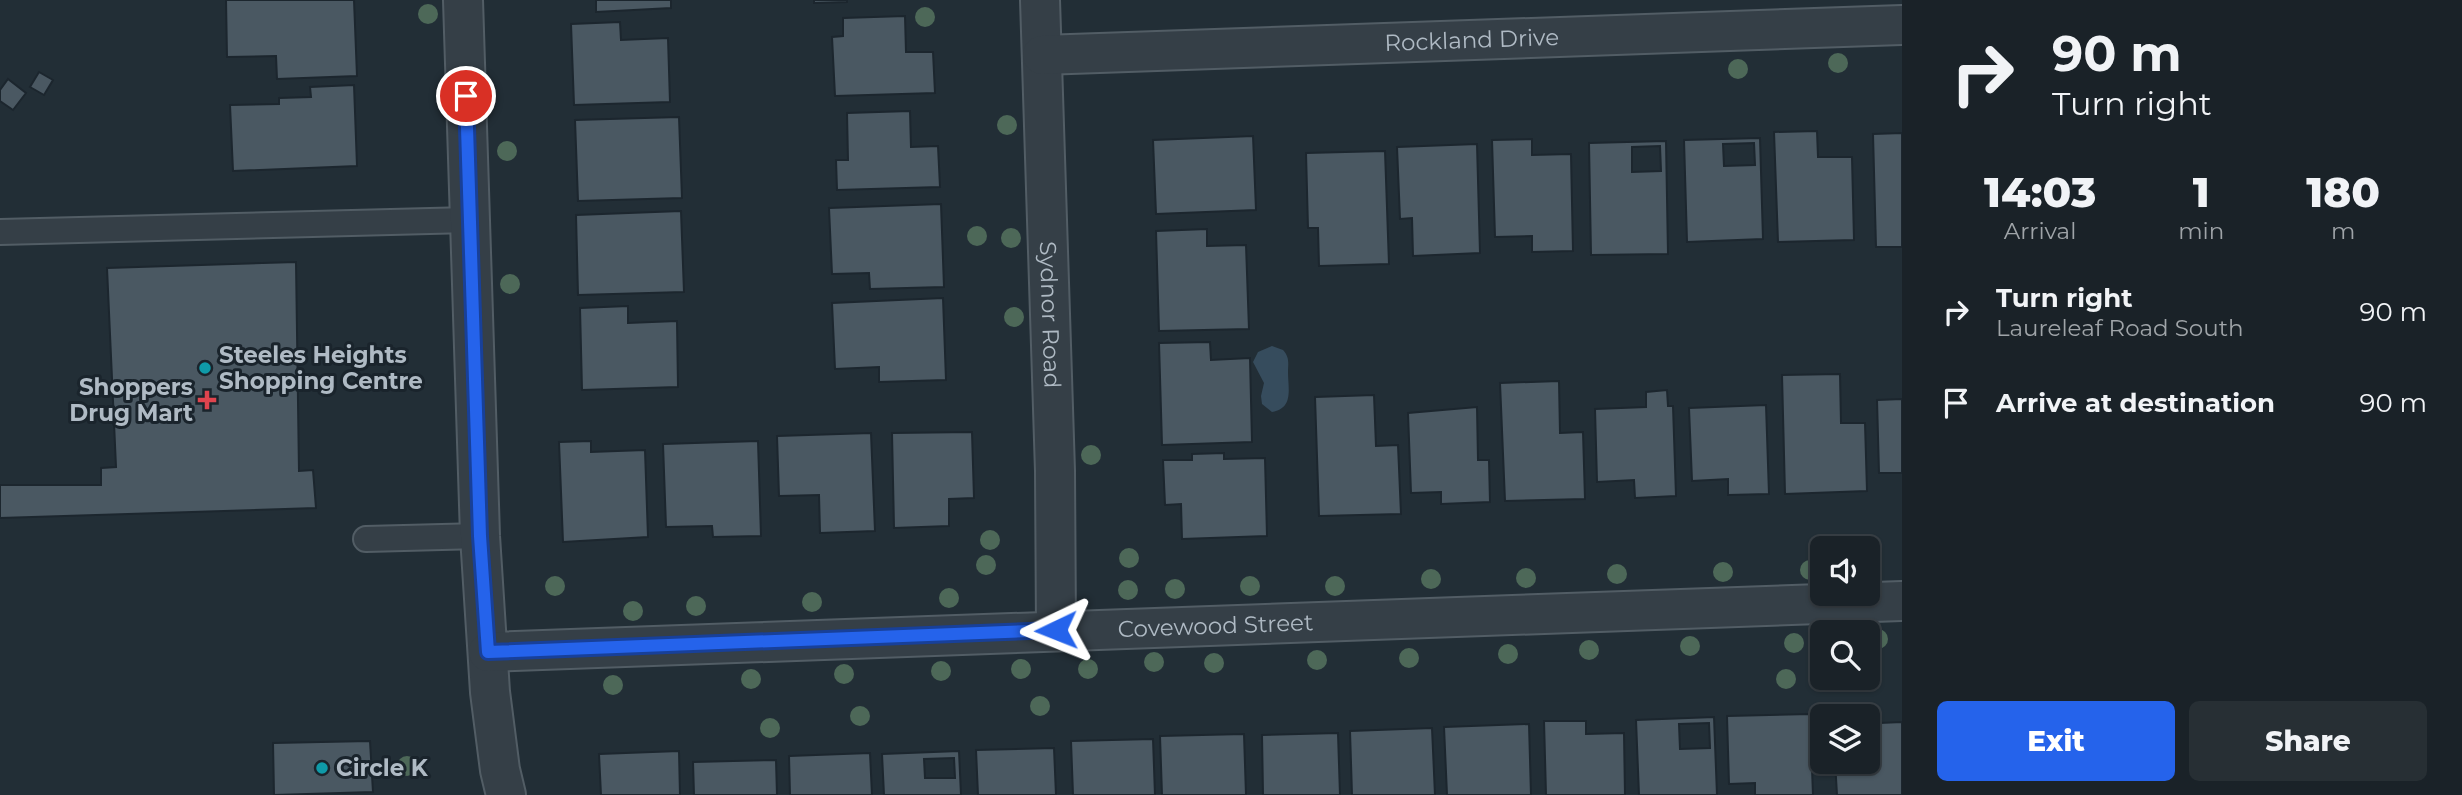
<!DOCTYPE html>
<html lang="en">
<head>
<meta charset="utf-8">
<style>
	:root { --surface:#1a2228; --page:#272f34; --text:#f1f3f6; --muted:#9fa4a8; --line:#383f45; --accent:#2563eb }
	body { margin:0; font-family:Montserrat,sans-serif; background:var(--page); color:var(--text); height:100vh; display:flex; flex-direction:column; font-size:26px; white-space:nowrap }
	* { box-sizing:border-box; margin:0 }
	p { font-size:23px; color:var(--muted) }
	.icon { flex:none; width:38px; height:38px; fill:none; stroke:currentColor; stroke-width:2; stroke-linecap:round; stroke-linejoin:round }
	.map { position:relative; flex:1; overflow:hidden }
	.panel { display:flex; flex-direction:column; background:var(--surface); width:560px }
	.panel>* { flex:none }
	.guide { background:#1a2228; color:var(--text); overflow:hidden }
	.fabs { position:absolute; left:1810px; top:536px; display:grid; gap:14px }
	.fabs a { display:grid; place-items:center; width:70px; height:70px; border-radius:10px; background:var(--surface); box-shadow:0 2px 5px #0004,0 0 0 2px var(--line); font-size:35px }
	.pin { position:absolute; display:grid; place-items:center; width:60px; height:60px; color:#fff; margin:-30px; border:4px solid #fff; border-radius:50%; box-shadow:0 2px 7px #0007 }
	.me { position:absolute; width:77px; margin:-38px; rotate:268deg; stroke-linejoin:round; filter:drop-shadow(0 0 5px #0008) }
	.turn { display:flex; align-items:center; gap:24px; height:147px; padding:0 35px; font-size:32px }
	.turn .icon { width:91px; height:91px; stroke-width:2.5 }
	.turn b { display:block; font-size:49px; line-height:60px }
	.eta { display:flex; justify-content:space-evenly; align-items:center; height:119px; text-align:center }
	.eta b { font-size:42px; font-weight:800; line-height:49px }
	.button { display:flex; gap:14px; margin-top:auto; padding:14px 35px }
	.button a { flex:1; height:80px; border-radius:10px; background:var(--accent); color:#fff; font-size:28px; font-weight:800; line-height:80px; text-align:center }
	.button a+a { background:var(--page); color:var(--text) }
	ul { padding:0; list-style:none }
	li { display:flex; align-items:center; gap:21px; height:91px; padding:0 35px }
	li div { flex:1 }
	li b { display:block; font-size:26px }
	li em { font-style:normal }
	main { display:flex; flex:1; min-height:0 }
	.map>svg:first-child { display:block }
</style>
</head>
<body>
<main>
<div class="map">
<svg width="1902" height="795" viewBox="0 0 1902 795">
	<rect width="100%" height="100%" fill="#222e36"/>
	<path fill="#364c5d" d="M1272,346l11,4c7,8 5,13 5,22 0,17 6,36 -16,40l-10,-8 -1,-8 3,-13 -11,-21 5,-10z"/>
	<g fill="#4a5862" stroke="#1c262e" stroke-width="2" fill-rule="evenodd">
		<path d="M226,0h128l3,76 -80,3 -1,-23 -49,1z"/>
		<path d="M596,0h75v8l-75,4z"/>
		<path d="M814,0h33v2l-33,1z"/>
		<path d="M905,16l1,36h27l2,41 -100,3 -3,-59 11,-1v-18z"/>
		<path d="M620,22l1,18 47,-2 2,64 -96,3 -3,-81z"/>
		<path d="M39,72l14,8 -9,15 -14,-8z"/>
		<path d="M8,79l18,14 -13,17 -13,-9v-11z"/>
		<path d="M354,85l3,81 -124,5 -3,-66 49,-1v-6l32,-1 -1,-10z"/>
		<path d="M910,111l1,36 27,-1 2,41 -103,3 -1,-30h12l-1,-47z"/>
		<path d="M679,117l3,81 -104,3 -3,-81z"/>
		<path d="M1817,131l1,26h34l2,83 -76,2 -4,-110z"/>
		<path d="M1902,133v114h-26l-3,-113z"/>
		<path d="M1253,136l3,74 -100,4 -3,-74z"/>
		<path d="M1760,138l3,101 -76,3 -3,-102zM1754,143l1,22 -31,1 -1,-22z"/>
		<path d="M1532,139v16l39,-1 2,97 -41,1v-16l-37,1 -3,-97z"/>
		<path d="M1666,141l2,113 -77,1 -2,-112zM1660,146l1,25 -29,1v-25z"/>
		<path d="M1477,144l3,109 -67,3 -1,-38 -12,1 -3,-72z"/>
		<path d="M1385,151l4,113 -70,2 -1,-38h-10l-2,-75z"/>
		<path d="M941,204l3,83 -74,2 -1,-16 -37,1 -3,-66z"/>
		<path d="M681,211l3,81 -106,3 -2,-80z"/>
		<path d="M1207,229v17l39,-1 3,84 -90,2 -3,-100z"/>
		<path d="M296,262l3,209 14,-1 3,38 -316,10v-33h101v-17l15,-1 -9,-199z"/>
		<path d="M943,298l3,82 -67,2v-15l-44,2 -3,-66z"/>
		<path d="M628,306v17l49,-2 1,66 -96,3 -2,-82z"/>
		<path d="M1210,342l1,18 39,-2 2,84 -90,3 -3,-102z"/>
		<path d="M1840,374l1,49h24l2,68 -82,3 -3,-119z"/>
		<path d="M1559,381l1,52 23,-1 2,67 -80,2 -5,-118z"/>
		<path d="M1667,390l1,16h5l3,90 -41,2 -1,-18 -37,2 -2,-73 51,-2v-15z"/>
		<path d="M1374,395l2,51 22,-1 3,69 -82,2 -4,-119z"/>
		<path d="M1902,399v74h-23l-2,-73z"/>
		<path d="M1766,405l3,89 -41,1v-16l-36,2 -3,-73z"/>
		<path d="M1477,407l1,53h11l1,42 -49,2v-12l-30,1 -3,-80z"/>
		<path d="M972,432l2,66 -25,1v27l-55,2 -2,-95z"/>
		<path d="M871,433l4,98 -55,2 -1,-38 -40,1 -2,-60z"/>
		<path d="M591,441v11l54,-2 3,87 -85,5 -4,-100z"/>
		<path d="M758,441l3,95 -48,1 -1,-11 -46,1 -3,-83z"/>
		<path d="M1224,453v6l41,-1 2,78 -85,3 -1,-35 -16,1 -2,-45h29v-6z"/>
		<path d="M1879,713l1,10 22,-1v73h-65l-2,-34h32v-45h-45v23l-1,-25z"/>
		<path d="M1810,714l3,81h-58v-12l-26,1 -2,-68z"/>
		<path d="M1714,717l3,78h-78l-3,-75zM1709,723l1,25 -30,1 -1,-25z"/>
		<path d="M1544,721h42v13l38,-1 1,62h-79z"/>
		<path d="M1529,724l2,71h-84l-3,-68z"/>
		<path d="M1432,728l3,67h-83l-2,-64z"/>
		<path d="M1338,733l2,62h-77l-1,-60z"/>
		<path d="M1244,734l2,61h-84l-2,-59z"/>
		<path d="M1153,739l2,56h-82l-2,-54z"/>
		<path d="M370,741l3,51 -99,3 -1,-52z"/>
		<path d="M1054,748l2,47h-78l-2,-45z"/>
		<path d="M679,751l1,44h-79l-2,-41z"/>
		<path d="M959,751l2,44h-77l-2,-41zM954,758l1,20h-30l-1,-19z"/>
		<path d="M870,753l2,42h-82l-1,-39z"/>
		<path d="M776,760l1,35h-83l-1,-33z"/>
	</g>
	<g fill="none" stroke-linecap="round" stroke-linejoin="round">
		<g stroke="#525d65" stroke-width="28">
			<g id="lane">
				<path d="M0,232l469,-12"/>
				<path d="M366,539l114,-3"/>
			</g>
		</g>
		<g stroke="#525d65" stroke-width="42">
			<g id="street">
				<path d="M463,0l17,536 10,156 10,78 6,25"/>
				<path id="s1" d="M1040,0l15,471 1,159"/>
				<path id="s2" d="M1042,55l860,-30"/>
				<path id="s3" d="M488,652l1414,-51"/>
			</g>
		</g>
		<use href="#lane" stroke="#353f47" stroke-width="24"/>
		<use href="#street" stroke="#353f47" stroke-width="38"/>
	</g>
	<g fill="#4d6858">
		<circle cx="428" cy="14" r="10"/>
		<circle cx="925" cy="17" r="10"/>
		<circle cx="1838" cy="63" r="10"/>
		<circle cx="1738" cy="69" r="10"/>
		<circle cx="1007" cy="125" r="10"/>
		<circle cx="507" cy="151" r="10"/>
		<circle cx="977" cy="236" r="10"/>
		<circle cx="1011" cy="238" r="10"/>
		<circle cx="510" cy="284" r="10"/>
		<circle cx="1014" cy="317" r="10"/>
		<circle cx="1091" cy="455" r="10"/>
		<circle cx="990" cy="540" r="10"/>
		<circle cx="1129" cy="558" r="10"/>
		<circle cx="986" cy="565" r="10"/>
		<circle cx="1810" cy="570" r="10"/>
		<circle cx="1723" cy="572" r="10"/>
		<circle cx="1617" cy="574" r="10"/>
		<circle cx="1526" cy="578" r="10"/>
		<circle cx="1431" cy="579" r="10"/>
		<circle cx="555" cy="586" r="10"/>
		<circle cx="1250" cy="586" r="10"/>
		<circle cx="1335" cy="586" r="10"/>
		<circle cx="1175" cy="589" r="10"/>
		<circle cx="1128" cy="590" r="10"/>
		<circle cx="949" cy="598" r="10"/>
		<circle cx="812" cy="602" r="10"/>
		<circle cx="696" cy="606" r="10"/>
		<circle cx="633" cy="611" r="10"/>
		<circle cx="1878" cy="639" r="10"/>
		<circle cx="1794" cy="643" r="10"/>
		<circle cx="1690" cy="646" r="10"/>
		<circle cx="1589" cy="650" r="10"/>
		<circle cx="1508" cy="654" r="10"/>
		<circle cx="1409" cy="658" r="10"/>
		<circle cx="1317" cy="660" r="10"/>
		<circle cx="1154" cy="662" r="10"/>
		<circle cx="1214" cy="663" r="10"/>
		<circle cx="1021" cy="669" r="10"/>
		<circle cx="1088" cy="669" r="10"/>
		<circle cx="941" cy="671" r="10"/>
		<circle cx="844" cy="674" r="10"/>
		<circle cx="751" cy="679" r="10"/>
		<circle cx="1786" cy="679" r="10"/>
		<circle cx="613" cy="685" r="10"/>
		<circle cx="1040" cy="706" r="10"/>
		<circle cx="860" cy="716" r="10"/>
		<circle cx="770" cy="728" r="10"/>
		<circle cx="407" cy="766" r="10"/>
	</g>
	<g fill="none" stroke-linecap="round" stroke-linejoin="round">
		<g stroke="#184099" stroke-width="18">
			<path id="route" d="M466,96l14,440 8,116 568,-22"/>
		</g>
		<use href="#route" stroke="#2563eb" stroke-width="12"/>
	</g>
	<g fill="#0f9aa8" stroke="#1a242c" stroke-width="2.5">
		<circle cx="205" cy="368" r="7"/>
		<circle cx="322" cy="768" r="7"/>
	</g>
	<path fill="#e0444e" stroke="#1a242c" stroke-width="2.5" d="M203.5 389.5h7v7h7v7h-7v7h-7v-7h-7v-7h7z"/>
	<g text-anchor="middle" stroke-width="6" stroke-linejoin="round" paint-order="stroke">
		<g font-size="23" fill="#afbac4" stroke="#1a242c">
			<text dy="8" stroke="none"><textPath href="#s2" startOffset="430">Rockland Drive</textPath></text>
			<text dy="8" stroke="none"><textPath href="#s1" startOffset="315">Sydnor Road</textPath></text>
			<text dy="8" stroke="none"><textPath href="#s3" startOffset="728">Covewood Street</textPath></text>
		</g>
		<g font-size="23" font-weight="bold" fill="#afbac4" stroke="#1a242c" text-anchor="start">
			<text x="219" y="363">Steeles Heights<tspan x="219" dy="26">Shopping Centre</tspan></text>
			<text x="193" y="395" text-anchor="end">Shoppers<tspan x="193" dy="26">Drug Mart</tspan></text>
			<text x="336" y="776">Circle K</text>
		</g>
	</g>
</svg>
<div class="fabs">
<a><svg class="icon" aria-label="sound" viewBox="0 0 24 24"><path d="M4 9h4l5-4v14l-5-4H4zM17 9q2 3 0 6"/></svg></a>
<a><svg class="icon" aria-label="search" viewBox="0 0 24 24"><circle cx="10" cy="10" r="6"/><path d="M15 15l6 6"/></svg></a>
<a><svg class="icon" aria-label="layers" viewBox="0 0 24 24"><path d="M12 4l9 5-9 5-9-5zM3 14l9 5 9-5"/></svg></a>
</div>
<div class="pin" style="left:466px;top:96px;background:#d93025"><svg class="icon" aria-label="arrive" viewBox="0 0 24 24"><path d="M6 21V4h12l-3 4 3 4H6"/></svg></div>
<svg class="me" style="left:1056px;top:630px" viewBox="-20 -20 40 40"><path d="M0-17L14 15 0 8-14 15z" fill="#2563eb" stroke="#fff" stroke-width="4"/></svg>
</div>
<section class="panel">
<div class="guide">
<div class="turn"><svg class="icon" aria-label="right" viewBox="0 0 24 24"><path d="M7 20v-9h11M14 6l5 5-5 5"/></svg><div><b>90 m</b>Turn right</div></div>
</div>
<div class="eta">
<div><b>14:03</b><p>Arrival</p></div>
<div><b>1</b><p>min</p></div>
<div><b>180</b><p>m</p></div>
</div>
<ul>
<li><svg class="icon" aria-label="right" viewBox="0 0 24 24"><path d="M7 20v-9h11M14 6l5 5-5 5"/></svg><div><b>Turn right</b><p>Laureleaf Road South</p></div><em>90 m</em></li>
<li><svg class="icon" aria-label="arrive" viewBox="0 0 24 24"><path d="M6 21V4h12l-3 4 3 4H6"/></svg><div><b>Arrive at destination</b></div><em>90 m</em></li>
</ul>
<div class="button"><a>Exit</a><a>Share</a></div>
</section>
</main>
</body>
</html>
